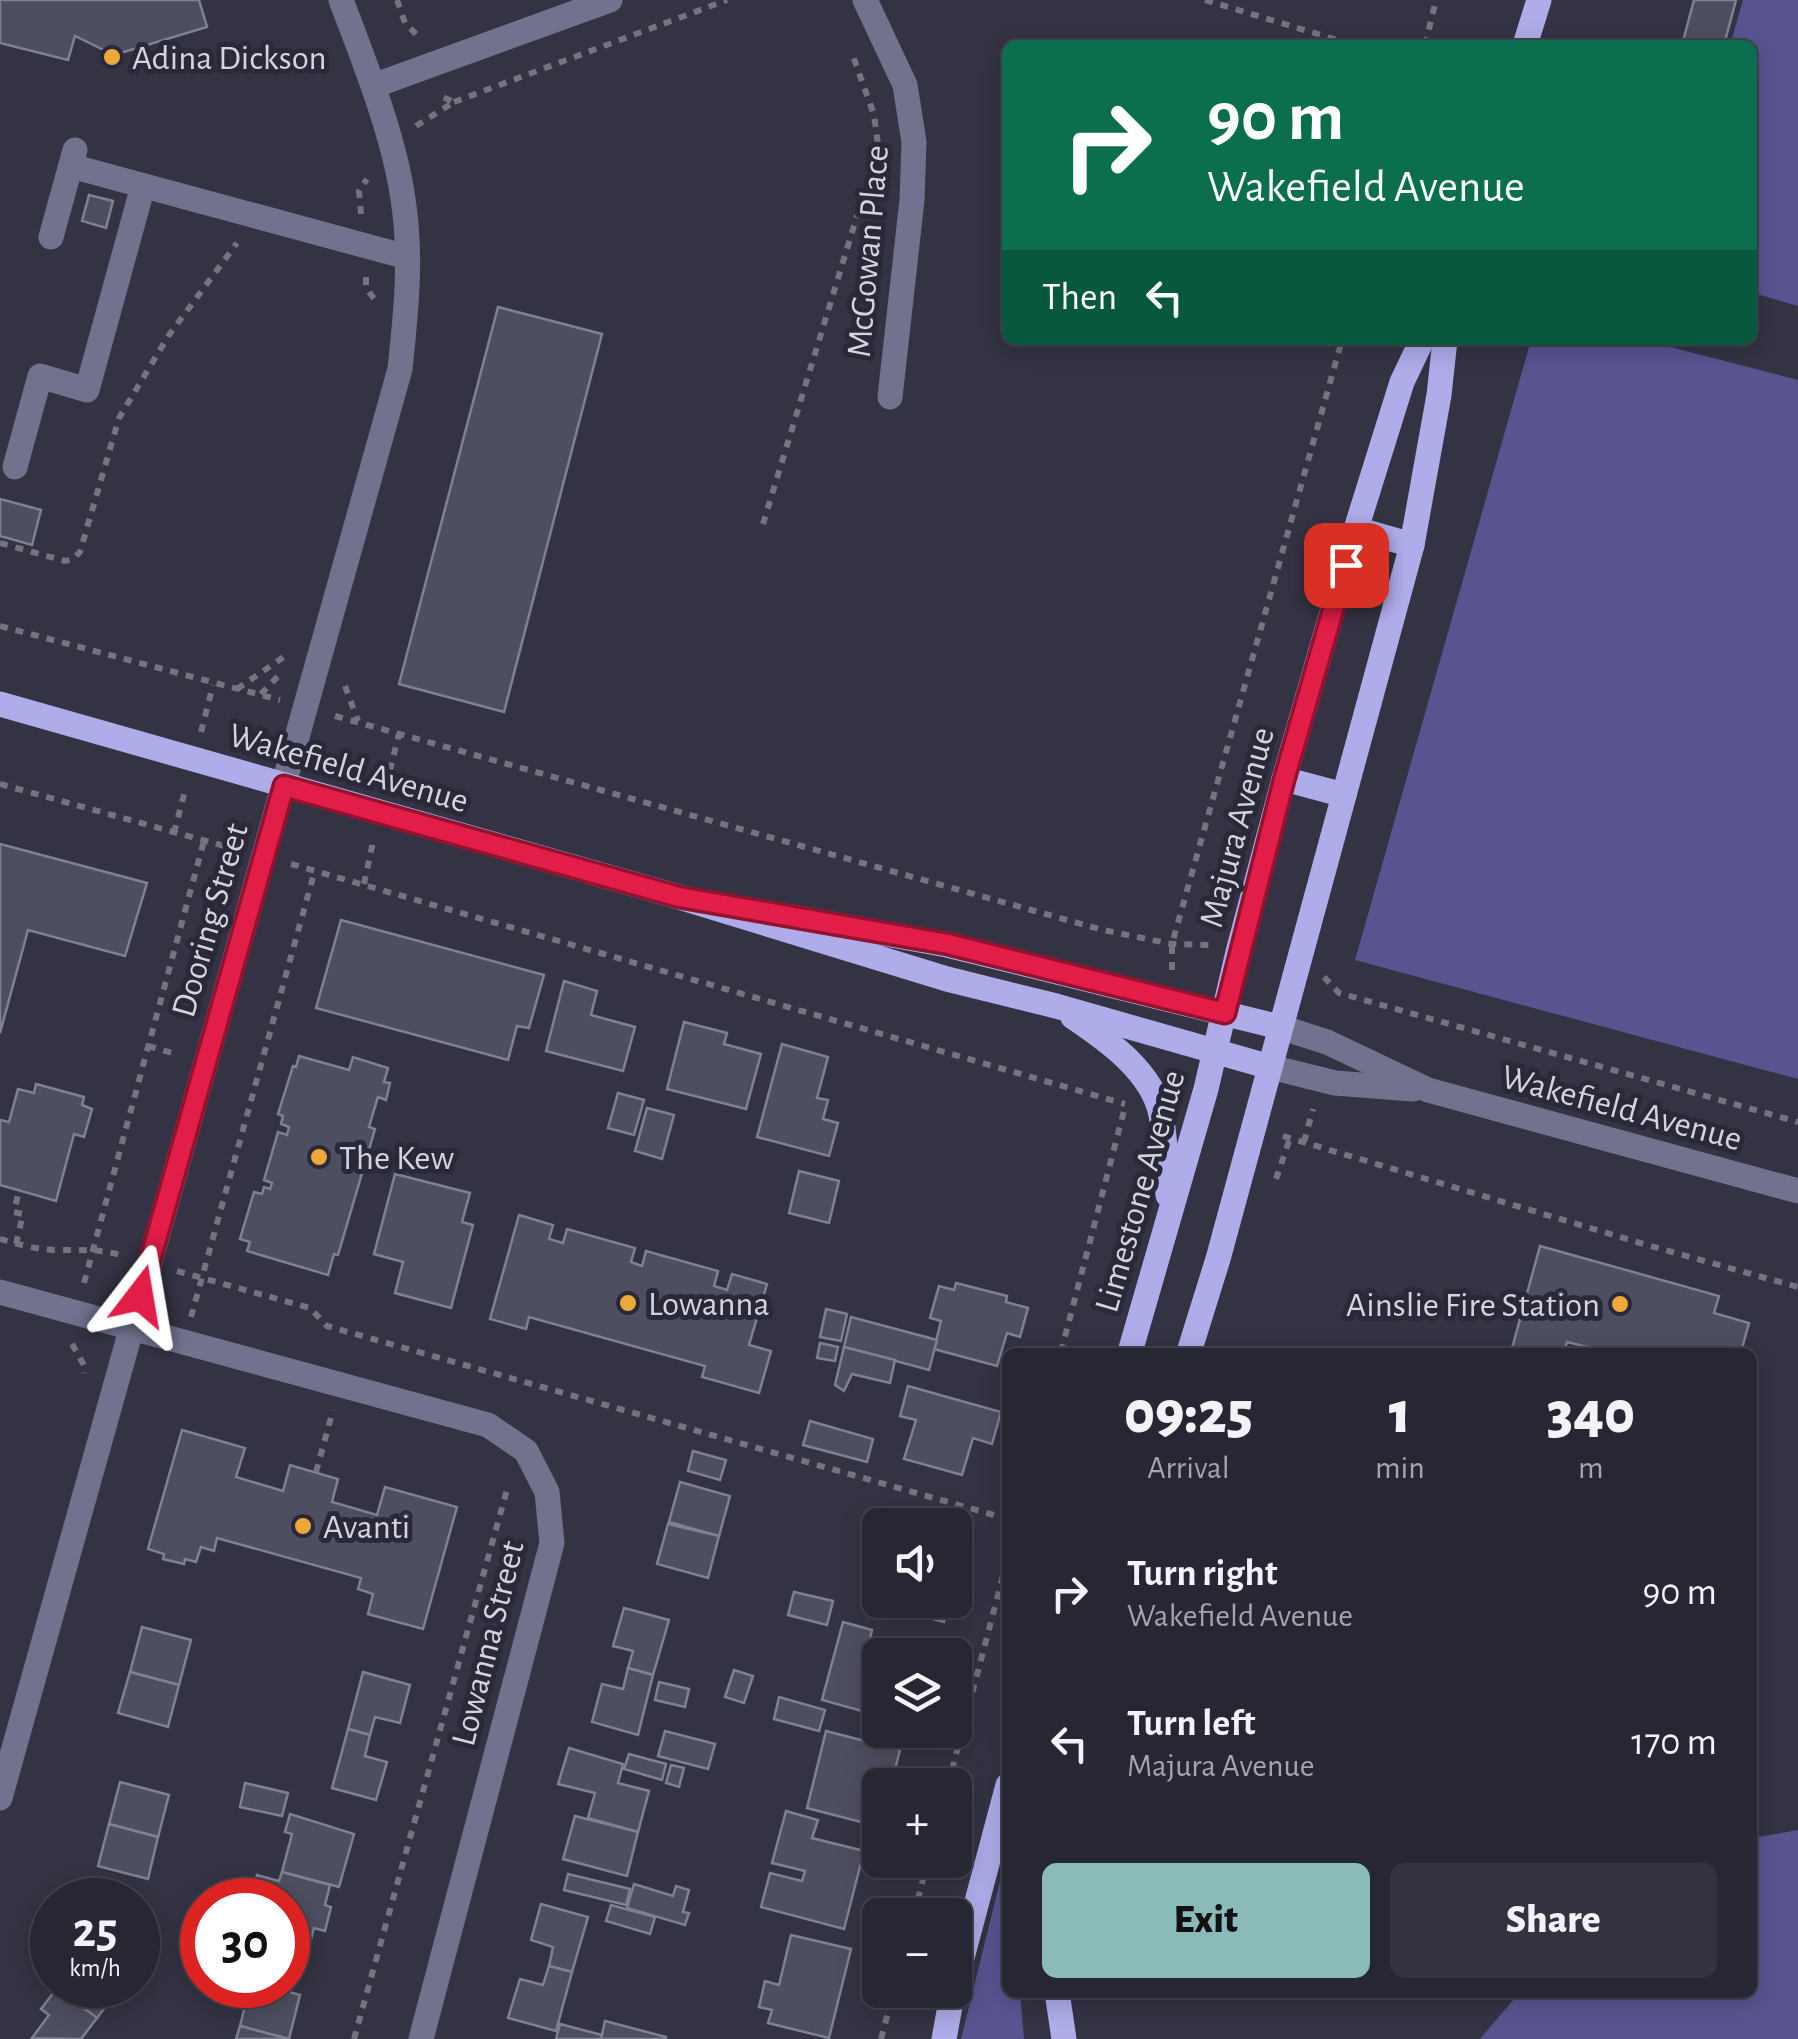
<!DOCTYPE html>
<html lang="en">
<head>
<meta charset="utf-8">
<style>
	:root { --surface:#272633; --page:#33323f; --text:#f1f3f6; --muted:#a4a5ac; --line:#43434e; --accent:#8bbbb9 }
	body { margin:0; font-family:"Alegreya Sans",sans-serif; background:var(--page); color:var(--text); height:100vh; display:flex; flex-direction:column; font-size:38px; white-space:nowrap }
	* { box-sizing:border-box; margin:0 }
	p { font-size:32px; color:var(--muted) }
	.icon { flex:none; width:55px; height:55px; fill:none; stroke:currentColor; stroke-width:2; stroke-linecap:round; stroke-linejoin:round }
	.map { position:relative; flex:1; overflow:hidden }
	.details { position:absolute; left:1002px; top:1348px; width:755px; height:650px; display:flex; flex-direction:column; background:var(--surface); border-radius:15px; box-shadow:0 5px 25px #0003,0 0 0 2px var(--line) }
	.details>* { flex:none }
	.banner { position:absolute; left:1002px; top:40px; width:755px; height:305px; border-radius:15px; box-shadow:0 5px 25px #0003,0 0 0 2px var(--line); background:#0b6e4f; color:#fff; overflow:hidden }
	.controls { position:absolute; left:862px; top:1508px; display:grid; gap:20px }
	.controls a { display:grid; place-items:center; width:110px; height:110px; border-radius:15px; background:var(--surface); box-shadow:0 5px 25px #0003,0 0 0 2px var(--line); font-size:50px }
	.speed { position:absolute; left:30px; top:1878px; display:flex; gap:20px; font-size:50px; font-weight:700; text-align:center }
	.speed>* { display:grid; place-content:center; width:130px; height:130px; border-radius:50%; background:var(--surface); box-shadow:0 5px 25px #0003,0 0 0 2px var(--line); line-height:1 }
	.speed small { font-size:25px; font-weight:400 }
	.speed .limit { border:15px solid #d22; background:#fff; color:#111 }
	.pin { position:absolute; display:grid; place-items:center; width:85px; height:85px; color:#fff; margin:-42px; border-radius:20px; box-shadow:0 5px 15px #0006 }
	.me { position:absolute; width:110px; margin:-55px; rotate:14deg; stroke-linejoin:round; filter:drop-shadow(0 0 8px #0008) }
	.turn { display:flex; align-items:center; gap:35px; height:210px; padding:0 40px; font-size:45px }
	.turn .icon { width:130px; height:130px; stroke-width:2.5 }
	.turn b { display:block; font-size:70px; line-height:85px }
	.then { display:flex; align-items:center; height:95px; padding:0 40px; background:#0003; gap:20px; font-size:38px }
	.eta { display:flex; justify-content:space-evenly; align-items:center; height:170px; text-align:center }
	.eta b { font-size:60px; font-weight:800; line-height:70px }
	.button { display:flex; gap:20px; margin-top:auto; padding:20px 40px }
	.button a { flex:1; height:115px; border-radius:15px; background:var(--accent); color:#111; font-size:40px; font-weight:800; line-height:115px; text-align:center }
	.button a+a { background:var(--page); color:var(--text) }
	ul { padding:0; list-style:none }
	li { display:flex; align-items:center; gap:30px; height:150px; padding:0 40px }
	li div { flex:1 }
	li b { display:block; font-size:38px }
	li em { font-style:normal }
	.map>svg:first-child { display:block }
</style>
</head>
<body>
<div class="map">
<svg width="1798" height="2039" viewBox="0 0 1798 2039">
	<rect width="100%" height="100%" fill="#343344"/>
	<g fill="#585490">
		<path d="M1743,0h55v306l-45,-13 -1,-248h-22z"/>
		<path d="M1531,340h112l155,40v699l-443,-119z"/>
		<path d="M1798,1830v209h-318l39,-46 233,-1 1,-154z"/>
		<path d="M1005,1861l3,131 12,1 4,46h-63z"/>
	</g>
	<g fill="#4e4e61" stroke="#808094" stroke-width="2.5">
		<path d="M0,0h199l8,27 -93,28 -39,-19 -7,24 -68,-17z"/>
		<path d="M1694,0h42l-12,45h-42z"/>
		<path d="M89,195l24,6 -7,27 -24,-7z"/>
		<path d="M498,307l104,27 -98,378 -105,-28z"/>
		<path d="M0,499l41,11 -9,35 -32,-9z"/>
		<path d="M0,844l147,39 -22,73 -97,-26 -28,103z"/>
		<path d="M341,920l203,55 -15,53 -12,-2 -9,34 -192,-52z"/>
		<path d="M564,981l33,10 -6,24 44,12 -12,44 -77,-20z"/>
		<path d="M684,1022l43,11 -3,11 37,10 -15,55 -79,-20z"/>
		<path d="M782,1044l46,13 -11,41 11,2 -5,19 15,4 -9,33 -72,-19z"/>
		<path d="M299,1056l50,14 4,-13 35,11 -4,14 6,1 -4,17 -8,-3 -9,30 6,2 -37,126 -4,-1 -6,21 -81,-24 3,-9 -10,-3 14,-47 8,2 2,-7 6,2 2,-6 -8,-3 14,-48 9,3 2,-8 -8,-3 2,-8 -5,-2 15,-48 3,1z"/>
		<path d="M36,1084l48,13 -2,8 10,4 -8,28 -10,-3 -18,67 -56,-16v-65l9,2 9,-33 16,4z"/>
		<path d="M618,1093l26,7 -10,35 -26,-7z"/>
		<path d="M647,1108l27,7 -12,44 -27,-8z"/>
		<path d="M799,1171l40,10 -10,42 -40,-10z"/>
		<path d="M395,1174l75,19 -8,29 11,3 -22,83 -56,-15 8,-31 -29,-8z"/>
		<path d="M519,1215l34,10 -4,14 14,4 4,-14 68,19 -4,14 11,4 4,-15 72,20 -4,15 13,4 5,-16 35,10 -18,61 22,6 -12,42 -57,-16 3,-11 -176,-49 -3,12 -36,-10z"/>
		<path d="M1540,1246l179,50 -5,17 35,10 -8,29h-133l-41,-10 -3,10h-53z"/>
		<path d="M956,1283l51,13 -1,6 22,6 -8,29 -13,-4 -10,33 -63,-17 7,-28 -11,-3 9,-32 15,4z"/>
		<path d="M826,1309l21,5 -6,27 -21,-4z"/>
		<path d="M851,1317l86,23 -8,30 -85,-23z"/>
		<path d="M820,1343l18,4 -3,14 -18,-3z"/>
		<path d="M844,1347l51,13 -5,23 -38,-9 -8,17 -9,-6z"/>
		<path d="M908,1386l93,26 -9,32 -19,-6 -11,37 -58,-16 12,-39 -16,-4z"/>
		<path d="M810,1421l63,18 -6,23 -64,-17z"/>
		<path d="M182,1430l63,18 -9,29 47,14 7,-26 48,14 -6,23 45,13 8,-28 72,20 -34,122 -55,-15 5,-20 -15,-5 3,-11 -144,-40 -3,13 -13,-4 -5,15 -11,-3 -1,5 -21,-5 1,-5 -16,-5z"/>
		<path d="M693,1451l33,9 -6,20 -32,-9z"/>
		<path d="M680,1482l50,14 -11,40 -50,-14z"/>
		<path d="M668,1524l51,12 -11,42 -51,-14z"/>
		<path d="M880,1578v22h70l-6,22 -71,-19z"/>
		<path d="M794,1592l39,9 -6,24 -39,-10z"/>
		<path d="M624,1608l45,12 -16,55 -25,-7 5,-17 -20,-5z"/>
		<path d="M843,1622l29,8 -3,13 31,8 -1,4h-19v61l-58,-16z"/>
		<path d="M142,1627l49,13 -12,45 -49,-13z"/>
		<path d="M628,1668l25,7 -15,60 -46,-13 10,-38 21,5z"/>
		<path d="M734,1670l19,6 -9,27 -19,-6z"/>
		<path d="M130,1672l49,13 -11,42 -50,-14z"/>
		<path d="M363,1672l47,13 -10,38 -25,-6 -5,18 -22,-6z"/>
		<path d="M659,1682l30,7 -4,18 -30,-7z"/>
		<path d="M779,1697l46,13 -6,21 -45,-12z"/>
		<path d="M348,1729l22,6 -5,21 22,6 -11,38 -44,-12z"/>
		<path d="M665,1731l50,13 -7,25 -50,-13z"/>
		<path d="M826,1731l74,19 -8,31 -19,-5 -12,46 -54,-14z"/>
		<path d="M569,1748l54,16 -5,19 31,8 -11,41 -50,-14 7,-25 -37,-9z"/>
		<path d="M629,1754l37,10 -4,16 -38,-11z"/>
		<path d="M671,1765l13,3 -5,19 -13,-4z"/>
		<path d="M120,1782l49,13 -11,42 -49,-13z"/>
		<path d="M245,1783l43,10 -6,23 -42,-9z"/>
		<path d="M786,1811l32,9 -6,18 52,13 -20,78 -83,-22 9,-34 32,8 3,-10 -33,-8z"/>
		<path d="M290,1814l64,20 -15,53 -57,-15 10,-38 -7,-2z"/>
		<path d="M575,1816l63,16 -11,44 -64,-17z"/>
		<path d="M109,1824l49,13 -10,42 -50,-13z"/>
		<path d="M282,1872l48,13 -5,20 6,2 -6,24 -11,-3 -6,22 -20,-6v-44h-38l7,-25 22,6z"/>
		<path d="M568,1874l62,15 -4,16 -62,-15z"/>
		<path d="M634,1884l39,12 3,-10 13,4 -6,22 6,1 -4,12 -58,-17z"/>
		<path d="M541,1904l47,13 -16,55 -23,-6 4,-19 -22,-7z"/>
		<path d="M611,1905l44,12 -5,17 -44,-13z"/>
		<path d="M791,1935l60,14 -22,89 -61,-15 4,-13 -13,-3 6,-26 14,4z"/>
		<path d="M549,1966l23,6 -16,59 -48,-13 12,-39 23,6z"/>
		<path d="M59,1985h63l-25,33 -40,-30z"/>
		<path d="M250,1985h14l36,10 -11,44 -49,-13z"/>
		<path d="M57,1988l40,30 -16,21 -49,-1 17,-23 -8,-6z"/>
		<path d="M605,2021l61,16v2h-65z"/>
		<path d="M560,2024l42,11 -1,4h-45z"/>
		<path d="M240,2026l49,13h-53z"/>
	</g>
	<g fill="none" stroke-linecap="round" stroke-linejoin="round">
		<g stroke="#737381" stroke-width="6" stroke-dasharray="8 8" stroke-linecap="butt">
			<path d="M397,0l8,23 13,13"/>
			<path d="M1205,0l149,45"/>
			<path d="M1425,45l11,-45"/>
			<path d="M454,102l273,-102"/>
			<path d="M416,126l38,-24 -16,-7"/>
			<path d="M361,214l-2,-23 8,-12"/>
			<path d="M366,277v11l10,13"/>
			<path d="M763,524l94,-308 23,-57 -6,-44 -22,-62"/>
			<path d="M0,543l65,18 8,-2 7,-7 39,-134 50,-83 68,-92"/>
			<path d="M0,626l280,74"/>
			<path d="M345,686l13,35"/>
			<path d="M237,689l51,-35"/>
			<path d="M261,694l19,-20"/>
			<path d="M335,716l768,214 69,14 39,1"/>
			<path d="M201,732l12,-47"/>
			<path d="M0,784l235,65"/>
			<path d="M386,786l13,-52"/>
			<path d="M174,833l12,-46"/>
			<path d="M291,864l834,240"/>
			<path d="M364,884l9,-42"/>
			<path d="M1172,970v-26l170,-604"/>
			<path d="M1324,977l15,16 459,129"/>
			<path d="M148,1046l28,8"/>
			<path d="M1283,1136l364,109 151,42"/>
			<path d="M1304,1142l9,-33"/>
			<path d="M1276,1179l14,-41"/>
			<path d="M0,1239c18,5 37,11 56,11 25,0 42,-1 65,5"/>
			<path d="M16,1244l7,-30 -9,-2 5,-22"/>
			<path d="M177,1271l133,37 17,18 681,193"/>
			<path d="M84,1283l120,-442"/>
			<path d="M191,1317l124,-447"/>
			<path d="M72,1344l13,23 -1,6"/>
			<path d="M1061,1352l64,-245"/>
			<path d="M316,1472l17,-62"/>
			<path d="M948,1785l60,-228"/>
			<path d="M914,1915l14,-55"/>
			<path d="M354,2039l154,-553"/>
			<path d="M881,2039l13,-49"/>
		</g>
		<g stroke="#72728f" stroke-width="25">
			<path d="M865,0l40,85 9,57 -2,58 -22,197"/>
			<path d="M373,86l237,-86"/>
			<path d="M71,166l336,91"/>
			<path d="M51,237l24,-87"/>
			<path d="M15,467l25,-91 47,14 56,-204"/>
			<path d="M1280,1027l47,15 101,48 370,101"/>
			<path d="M1270,1067l65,16 78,6"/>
			<path d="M0,1292l488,133 38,26 21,41 5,51 -131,496"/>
			<path d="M0,1798l400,-1429c6,-56 12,-113 3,-170 -9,-64 -39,-138 -62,-199"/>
		</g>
		<g stroke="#aeace9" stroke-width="25">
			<path d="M1525,45l14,-45"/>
			<path d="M1356,529l56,16"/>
			<path d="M0,704l679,193 268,82 109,27 214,61"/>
			<path d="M1284,779l60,16"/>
			<path d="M792,917l155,28 333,82"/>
			<path d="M1073,1017c34,23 80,55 88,98 5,26 5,54 7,80"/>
			<path d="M1130,1352l76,-263 32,-137 46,-173 72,-250 46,-147 20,-42"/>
			<path d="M1189,1352l29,-93 194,-714 27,-150 6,-55"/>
			<path d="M955,1984l53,-199"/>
			<path d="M1057,1992l7,47"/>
			<path d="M944,2039l9,-49"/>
		</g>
	</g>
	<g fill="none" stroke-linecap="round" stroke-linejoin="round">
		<g stroke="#92132f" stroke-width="25">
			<path id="route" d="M140,1296l144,-510 395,111 269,47 277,69 59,-233 62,-215"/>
		</g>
		<use href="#route" stroke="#e11d48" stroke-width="18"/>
	</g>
	<g fill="#eca93a" stroke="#2a293a" stroke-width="4">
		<circle cx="112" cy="57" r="10"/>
		<circle cx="319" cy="1157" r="10"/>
		<circle cx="628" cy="1303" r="10"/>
		<circle cx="1620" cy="1304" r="10"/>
		<circle cx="303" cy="1526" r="10"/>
	</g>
	<g text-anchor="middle" stroke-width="10" stroke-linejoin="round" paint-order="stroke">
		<g font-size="35" fill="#d4d4df" stroke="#2a293a" text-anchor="start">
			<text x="132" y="69">Adina Dickson</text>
			<text x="339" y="1169">The Kew</text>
			<text x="648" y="1315">Lowanna</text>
			<text x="1600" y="1316" text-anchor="end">Ainslie Fire Station</text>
			<text x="323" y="1538">Avanti</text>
		</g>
		<g font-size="35" fill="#d4d4df" stroke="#2a293a">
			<text transform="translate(867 251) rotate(-85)" y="12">McGowan Place</text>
			<text transform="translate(349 767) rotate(16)" y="12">Wakefield Avenue</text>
			<text transform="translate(1236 827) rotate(-75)" y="12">Majura Avenue</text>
			<text transform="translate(209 920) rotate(-74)" y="12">Dooring Street</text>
			<text transform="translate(1622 1107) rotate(15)" y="12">Wakefield Avenue</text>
			<text transform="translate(1139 1191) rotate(-74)" y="12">Limestone Avenue</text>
			<text transform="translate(487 1643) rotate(-76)" y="12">Lowanna Street</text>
		</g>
	</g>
</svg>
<div class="controls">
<a><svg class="icon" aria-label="sound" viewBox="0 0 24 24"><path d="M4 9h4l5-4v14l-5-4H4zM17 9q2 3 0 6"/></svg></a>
<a><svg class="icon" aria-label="layers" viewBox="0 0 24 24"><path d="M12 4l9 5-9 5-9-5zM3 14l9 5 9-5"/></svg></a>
<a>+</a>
<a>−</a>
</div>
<div class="speed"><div>25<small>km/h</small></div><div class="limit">30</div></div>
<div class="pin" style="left:1346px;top:565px;background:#d93025"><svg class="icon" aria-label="arrive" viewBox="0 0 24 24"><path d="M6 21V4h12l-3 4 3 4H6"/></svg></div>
<svg class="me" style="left:140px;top:1296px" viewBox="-20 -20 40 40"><path d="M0-17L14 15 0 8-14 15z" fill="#e11d48" stroke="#fff" stroke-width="4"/></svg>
<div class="banner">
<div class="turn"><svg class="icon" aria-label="right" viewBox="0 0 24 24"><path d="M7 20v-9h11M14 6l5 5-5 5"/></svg><div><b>90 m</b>Wakefield Avenue</div></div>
<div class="then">Then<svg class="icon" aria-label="left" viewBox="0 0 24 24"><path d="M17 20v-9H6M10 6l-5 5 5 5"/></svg></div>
</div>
<section class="details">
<div class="eta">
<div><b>09:25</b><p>Arrival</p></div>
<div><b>1</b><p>min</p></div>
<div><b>340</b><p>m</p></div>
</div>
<ul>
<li><svg class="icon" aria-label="right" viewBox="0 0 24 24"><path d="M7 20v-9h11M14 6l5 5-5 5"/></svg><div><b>Turn right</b><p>Wakefield Avenue</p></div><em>90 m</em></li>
<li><svg class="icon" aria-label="left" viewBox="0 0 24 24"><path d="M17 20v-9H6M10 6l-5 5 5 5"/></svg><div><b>Turn left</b><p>Majura Avenue</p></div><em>170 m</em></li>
</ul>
<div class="button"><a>Exit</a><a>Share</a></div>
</section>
</div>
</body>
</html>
